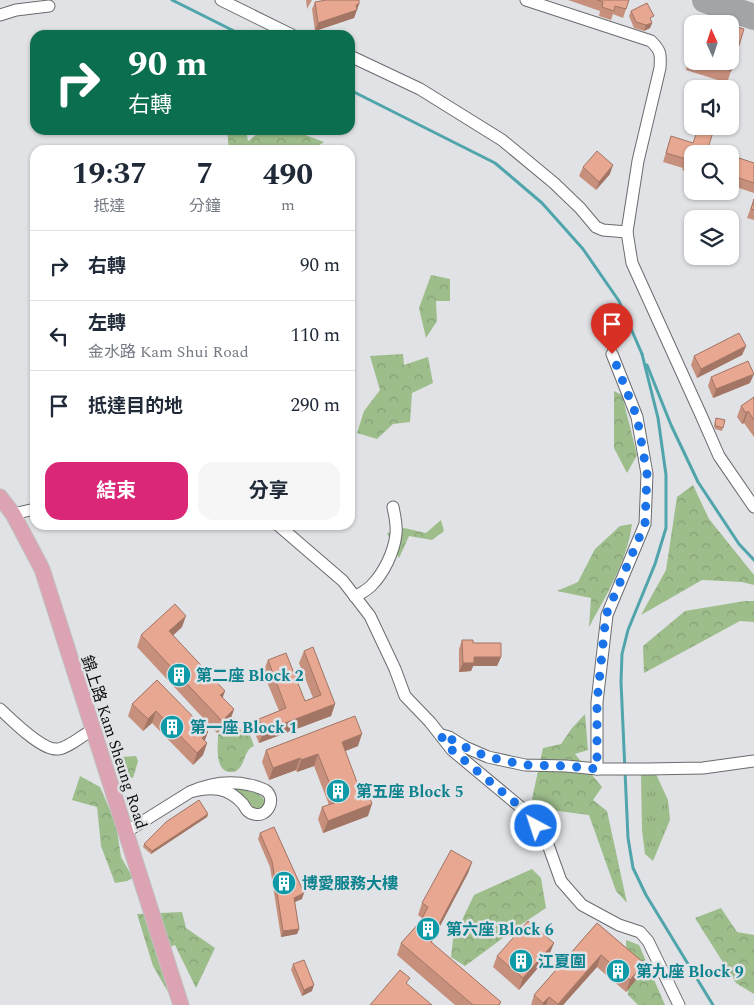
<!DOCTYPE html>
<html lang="zh-TW">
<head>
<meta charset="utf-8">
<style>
	:root { --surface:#fff; --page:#f6f6f7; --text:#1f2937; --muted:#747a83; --line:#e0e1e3; --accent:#db2777 }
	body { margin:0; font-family:Spectral,"Noto Sans TC",serif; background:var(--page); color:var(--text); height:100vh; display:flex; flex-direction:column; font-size:19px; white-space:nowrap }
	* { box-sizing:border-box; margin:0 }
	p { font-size:16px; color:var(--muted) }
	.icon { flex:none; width:28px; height:28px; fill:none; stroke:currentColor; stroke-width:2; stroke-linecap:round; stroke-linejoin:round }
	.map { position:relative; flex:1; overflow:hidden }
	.panel { position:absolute; left:30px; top:145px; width:325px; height:385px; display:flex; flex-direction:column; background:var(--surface); border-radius:15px; box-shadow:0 1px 4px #0004 }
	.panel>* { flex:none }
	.hud { position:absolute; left:30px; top:30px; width:325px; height:105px; border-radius:15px; box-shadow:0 1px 4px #0004; background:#0b6e4f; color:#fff; overflow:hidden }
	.needle { width:32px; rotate:357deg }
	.tools { position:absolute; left:684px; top:15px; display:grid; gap:10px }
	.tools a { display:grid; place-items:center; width:55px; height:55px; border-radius:10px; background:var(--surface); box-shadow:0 1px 4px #0004; font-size:25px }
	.pin { position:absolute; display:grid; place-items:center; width:42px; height:42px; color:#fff; margin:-51px -21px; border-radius:50% 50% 50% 0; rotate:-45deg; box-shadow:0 0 5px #0007 }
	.pin .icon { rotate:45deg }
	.me { position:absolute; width:55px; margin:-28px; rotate:320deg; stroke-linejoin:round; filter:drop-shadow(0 0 4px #0008) }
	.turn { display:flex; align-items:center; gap:18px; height:105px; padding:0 15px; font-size:22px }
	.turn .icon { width:65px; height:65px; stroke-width:2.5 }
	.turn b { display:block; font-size:35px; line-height:42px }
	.eta { display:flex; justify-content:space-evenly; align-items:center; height:85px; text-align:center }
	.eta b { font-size:30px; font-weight:700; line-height:35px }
	.button { display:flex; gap:10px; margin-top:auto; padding:10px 15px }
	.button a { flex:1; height:58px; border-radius:15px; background:var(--accent); color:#fff; font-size:20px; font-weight:700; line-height:58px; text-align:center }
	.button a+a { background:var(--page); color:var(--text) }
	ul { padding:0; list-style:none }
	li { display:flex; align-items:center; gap:15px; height:70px; padding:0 15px; border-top:1px solid var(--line) }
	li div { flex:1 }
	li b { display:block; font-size:19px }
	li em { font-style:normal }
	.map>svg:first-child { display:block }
</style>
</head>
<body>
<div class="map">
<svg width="754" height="1005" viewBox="0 0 754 1005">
	<defs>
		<pattern id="grass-tufts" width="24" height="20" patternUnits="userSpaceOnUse" patternTransform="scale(1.25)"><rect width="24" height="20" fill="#9dbd8b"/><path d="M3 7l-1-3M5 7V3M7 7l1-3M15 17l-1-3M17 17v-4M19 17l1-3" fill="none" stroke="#86a177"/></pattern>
		<pattern id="forest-crowns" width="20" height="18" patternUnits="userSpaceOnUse" patternTransform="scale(1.25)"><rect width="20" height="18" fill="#9dbd8b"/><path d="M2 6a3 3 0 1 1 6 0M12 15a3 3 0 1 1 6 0" fill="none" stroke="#86a177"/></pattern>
	</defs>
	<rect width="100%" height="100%" fill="#e0e2e5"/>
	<g fill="url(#grass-tufts)">
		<path d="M656,774l12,26 2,20 -17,41 -8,-7 -3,-24 -1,-55z"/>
		<path d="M230,788c11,1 34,2 35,16l-4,4h-7l-7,-8z"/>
	</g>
	<g fill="url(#forest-crowns)">
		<path d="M227,130h19l2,11 14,-11h30l32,12 -12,8h-83z"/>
		<path d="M431,275l19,4v22h-14l1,20 -11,17 -7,-30z"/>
		<path d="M403,354l1,11 24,-8 5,26 -21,10 -2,29 -17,2 -16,15 -20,-6 7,-22 16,-21 -10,-34z"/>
		<path d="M614,391l8,4 15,60 -10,18 -13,-25z"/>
		<path d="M693,485l16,34 45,56v10l-12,-3 -40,-2 -61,35 25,-45 11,-73z"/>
		<path d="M441,520l3,11 -12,9 -23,-4 -10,22 -12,-25 17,-5 22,5z"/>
		<path d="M632,524c-5,37 -25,70 -43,103l2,-29 -34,-7 21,-9 17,-33 25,-23z"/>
		<path d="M745,601h9v21l-14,-1 -96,52 -1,-27 42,-35z"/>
		<path d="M585,714l3,36 -13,4 27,33 -9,13 14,11 20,92 -11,-12 -27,-76 -46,-6 -11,-10 11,-51 18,-4 11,-16z"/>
		<path d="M231,724l19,11 4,11c-9,4 -8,12 -13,20 -2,3 -5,6 -9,6 -18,1 -14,-26 -14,-37z"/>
		<path d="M136,756l2,5 -5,17 -16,-5 4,-16z"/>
		<path d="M80,776l20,11 16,37 5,33 12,21 -6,3 -12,2 -14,-37 -4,-39 -25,-7z"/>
		<path d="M532,869l9,9 5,30 -27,18 -54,40 -14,-9 2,-18 21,-44z"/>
		<path d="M721,908l16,24 17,3v59l-18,-11 -41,-65z"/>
		<path d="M182,912l4,16 29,20 -19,40 -21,-43 -17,7 10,40 -15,-26 -16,-52z"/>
		<path d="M626,940l13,5 26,60h-27l-10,-10z"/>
	</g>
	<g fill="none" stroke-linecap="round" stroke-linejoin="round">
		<g stroke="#50a5ac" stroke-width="3">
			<path d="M172,0l70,35"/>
			<path d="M350,90l145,73 47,40 41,46 36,52 23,53"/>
			<path d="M642,354l16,64 8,57v53l-11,36 -27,66 -6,24 -1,28 7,156 5,30 13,27 67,110"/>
			<path d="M647,365l24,60 27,57 41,62 15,16"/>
		</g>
		<path stroke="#a2a4a6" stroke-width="26" d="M705,0l49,17"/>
		<g stroke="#6a6b6e" stroke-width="13">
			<g id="minor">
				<path d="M221,0l71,35"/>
				<path d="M526,0l125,41c10,10 10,13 9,27l-22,93 -11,71 5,31 69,152 18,41 35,51"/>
				<path d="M0,15l16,-5 33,-4"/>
				<path d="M350,56l70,33 82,51 52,43 26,25 16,19 7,3 24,2"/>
				<path d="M13,514l22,-5"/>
				<path d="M278,525l65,56 27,35 25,53 10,27 25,26 22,28 72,60 23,32 14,39 21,24 37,20 21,7 8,9 31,64"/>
				<path d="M355,597c6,-4 12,-7 16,-11 13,-13 23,-34 25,-52 1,-9 -1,-18 -3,-27"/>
				<path d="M0,709c12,11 42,42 58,40 10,-1 25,-14 34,-19"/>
				<path d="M442,735l7,2 16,10 23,10 37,8 41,1 31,3h50l56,-1 51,-7"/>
				<path d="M597,769v-67l10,-87 38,-91 2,-50 -10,-57 -25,-63"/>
				<path d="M126,832l64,-40c20,-9 39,-12 60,-7 5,1 11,3 15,5 12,8 3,28 -11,24 -6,-1 -8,-5 -11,-10 -15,-17 -32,-18 -53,-12"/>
			</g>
		</g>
		<g stroke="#c0c0c0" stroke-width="17">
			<path id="major" d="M0,497l13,17 29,55 139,436"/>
		</g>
		<use href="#minor" stroke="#fff" stroke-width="11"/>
		<use href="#major" stroke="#dca3b2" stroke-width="15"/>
	</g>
	<g fill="#c7907c">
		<path d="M306,0h6l-5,9z"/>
		<path d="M568,0h61l-6,18 -10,-4 -2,6 -12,-4 1,-5z"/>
		<path d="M315,2l44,2 -5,14 -39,13 -3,-22z"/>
		<path d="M631,11l21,10v2l-2,5 -6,3 -10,-3 -5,-12z"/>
		<path d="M692,49v12h38l1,10 -4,12 -41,-13z"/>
		<path d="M671,136l21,18v19l-10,-3 1,-2 -20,-6z"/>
		<path d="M730,155l24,8v30l-24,-8z"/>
		<path d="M583,167l27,7 -14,16 -17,-14z"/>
		<path d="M754,199v21l-7,-2z"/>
		<path d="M746,346l-4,9 -45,23 -6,-13 3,-9z"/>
		<path d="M711,377l39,6 -37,15 -5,-12z"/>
		<path d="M754,397v40l-10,-14 -2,1 -5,-7 4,-11z"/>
		<path d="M716,418l9,2 -3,11 -7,-2 -1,-3z"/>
		<path d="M182,627l-9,8 50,63 11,11 -4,12 -13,12 -80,-86 4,-12z"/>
		<path d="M462,640l11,3 28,14 -4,9h-24l-2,5 -12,1v-23z"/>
		<path d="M304,651l31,53 -4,12 -72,27 -5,-12 5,-12 20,-8 -16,-39 5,-12 37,41 8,-3 -14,-35z"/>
		<path d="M157,680l50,63 -4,12 -10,10 -41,-42 -9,8 -15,-15 4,-12z"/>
		<path d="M358,746l-13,5 23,65 -45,17 -5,-14 4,-12 7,-2 -15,-39 -17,6 -1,-2 -27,10 -7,-18 4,-12z"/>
		<path d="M208,814l-1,3 -56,37 -8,-7 1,-3z"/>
		<path d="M260,833l42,66 -7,3 4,27 -2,5 -16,3 -11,-70 -12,-28z"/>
		<path d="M472,862l-4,11 -37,69 70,60 -1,3h-45l-58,-50 4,-12 19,-21 2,-4 -4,-3 4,-12z"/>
		<path d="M597,923l47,40 -4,12 -14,17 -29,-25 -34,38h-32l3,-10z"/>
		<path d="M554,943l-5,12 -30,35 -26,-23 4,-11z"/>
		<path d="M293,964l19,27 -10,5 -11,-26z"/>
	</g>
	<g fill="#a27565">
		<path d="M359,4l-5,14 -39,13 3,-8 38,-18z"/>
		<path d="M652,23l-2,5 -6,3 2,-6z"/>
		<path d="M613,165l-3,9 -14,16 3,-8z"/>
		<path d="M746,346l-4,9 -45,23 4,-9z"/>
		<path d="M754,374l-4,9 -37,15 3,-9z"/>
		<path d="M748,411l-4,12 -2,1 4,-11z"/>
		<path d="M186,616l-4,11 -17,16 4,-12z"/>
		<path d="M474,657h27l-4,9h-24l-2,5 -12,1 4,-9z"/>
		<path d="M225,691l-4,12 -1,-8z"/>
		<path d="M335,704l-4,12 -72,27 5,-12z"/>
		<path d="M234,709l-4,12 -13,12 5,-12z"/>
		<path d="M156,711l-4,12 -9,8 5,-12z"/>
		<path d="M208,732l-4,11 -2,-5z"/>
		<path d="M362,734l-4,12 -20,8 4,-12z"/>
		<path d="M207,743l-4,12 -10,10 4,-12z"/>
		<path d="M318,754l-4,12 -17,6 4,-12z"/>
		<path d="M300,758l-4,12 -27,10 4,-12z"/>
		<path d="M372,804l-4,12 -45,17 5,-12z"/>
		<path d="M208,814l-1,3 -56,37 1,-3z"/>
		<path d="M472,862l-4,11 -42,80 4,-12z"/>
		<path d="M304,893l-2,6 -10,4 2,-5z"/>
		<path d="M299,929l-2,5 -16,3 2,-6z"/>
		<path d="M554,943l-5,12 -30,35 4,-12z"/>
		<path d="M601,955l-4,12 -34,38h-5z"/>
		<path d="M644,963l-4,12 -14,17 4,-12z"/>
		<path d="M314,985l-2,6 -10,5 2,-6z"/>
		<path d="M549,997l-3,8h-3v-2z"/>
	</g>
	<g fill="#e7a790" stroke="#a27565">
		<path d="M326,0h33v4l-3,1 1,5 -39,13 -3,-21z"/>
		<path d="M597,0h32l-3,9 -11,-3 -1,5 -12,-4 1,-5z"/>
		<path d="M647,3l7,13 -4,2 2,5 -6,2 -10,-3 -5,-11z"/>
		<path d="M703,17l23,7h-25z"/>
		<path d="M730,25l14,4 -13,42 -32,-10h31z"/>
		<path d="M692,50v9l-2,-1z"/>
		<path d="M699,126h16l-7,22 17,6h-33v9l-6,-2v-2l-20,-6 5,-17 22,7z"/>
		<path d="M597,151l16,14 -14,17 -16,-15z"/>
		<path d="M730,155l24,8v20l-24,-8z"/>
		<path d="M754,199v11l-3,-1z"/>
		<path d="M739,333l7,13 -45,23 -7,-13z"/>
		<path d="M748,361l6,13 -38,15 -5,-12z"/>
		<path d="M754,397v23l-6,-9 -2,2 -5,-7z"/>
		<path d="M716,418l9,2 -2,8 -7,-2 -1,-3z"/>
		<path d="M175,604l11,12 -17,15 56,60 -5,4 14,14 -12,12 -81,-86z"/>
		<path d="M462,640h11v3h28v14h-27v6h-11z"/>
		<path d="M313,647l22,57 -71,27 -5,-12 27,-11 -18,-48 18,-7 19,48 16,-6 -17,-44z"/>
		<path d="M157,680l51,52 -6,6 5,5 -10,10 -41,-42 -8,8 -16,-15z"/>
		<path d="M355,716l7,18 -20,8 19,51 6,-3 5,14 -44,17 -6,-14 15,-5 -19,-48 -17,6 -1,-2 -27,10 -7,-18z"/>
		<path d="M199,800l9,14 -56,37 -8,-7 22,-22z"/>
		<path d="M274,827l30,66 -10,5 5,31 -16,2 -11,-70 -12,-28z"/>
		<path d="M451,850l21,12 -42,79 71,61 -3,3h-25l-72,-62 19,-21 8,-15 -6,-4z"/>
		<path d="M528,921l26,22 -31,35 -26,-22z"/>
		<path d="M597,923l47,40 -14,17 -29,-25 -43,49 -9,-7 -6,6 -9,-8z"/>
		<path d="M304,960l10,25 -10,5 -11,-26z"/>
		<path d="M400,970l10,8 -4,5 26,22h-62z"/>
	</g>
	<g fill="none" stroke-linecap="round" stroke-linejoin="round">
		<path stroke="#1a73e8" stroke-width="9" stroke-dasharray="0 16.2" d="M536,826l-12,-16 -72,-60 -12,-15 9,3 16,9 23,10 37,8 41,1 31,3v-67l9,-87 39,-91 2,-50 -10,-57 -25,-63"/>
	</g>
	<defs>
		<g id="building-disc" transform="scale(1.25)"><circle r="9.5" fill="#0f9aa8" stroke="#e0e2e5"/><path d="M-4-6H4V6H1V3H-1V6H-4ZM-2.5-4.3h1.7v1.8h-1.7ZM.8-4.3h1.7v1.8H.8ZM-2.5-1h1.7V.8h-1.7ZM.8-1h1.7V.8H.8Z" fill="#fff"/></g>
	</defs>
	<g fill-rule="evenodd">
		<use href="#building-disc" x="179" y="675"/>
		<use href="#building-disc" x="172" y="727"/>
		<use href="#building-disc" x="338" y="791"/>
		<use href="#building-disc" x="284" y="883"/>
		<use href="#building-disc" x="428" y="929"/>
		<use href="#building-disc" x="521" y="961"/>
		<use href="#building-disc" x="618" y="971"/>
	</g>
	<g text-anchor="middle" stroke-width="5" stroke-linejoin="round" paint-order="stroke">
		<g font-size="16" font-weight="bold" fill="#0d838f" stroke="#e0e2e5" text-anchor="start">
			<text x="196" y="681">第二座 Block 2</text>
			<text x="190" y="733">第一座 Block 1</text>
			<text x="356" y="797">第五座 Block 5</text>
			<text x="302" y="889">博愛服務大樓</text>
			<text x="446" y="935">第六座 Block 6</text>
			<text x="538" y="967">江夏圍</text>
			<text x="636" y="977">第九座 Block 9</text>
		</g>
		<g font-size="16" fill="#0c0c0d" stroke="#e0e2e5">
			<text transform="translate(115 742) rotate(72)" y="6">錦上路 Kam Sheung Road</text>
		</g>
	</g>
</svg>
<div class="tools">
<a><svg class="needle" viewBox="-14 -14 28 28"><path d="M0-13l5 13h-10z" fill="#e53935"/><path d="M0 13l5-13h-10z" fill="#747a83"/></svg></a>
<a><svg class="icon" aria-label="sound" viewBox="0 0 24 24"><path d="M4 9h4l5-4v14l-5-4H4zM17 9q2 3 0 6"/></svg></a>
<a><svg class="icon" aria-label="search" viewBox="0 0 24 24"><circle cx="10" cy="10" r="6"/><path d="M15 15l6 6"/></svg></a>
<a><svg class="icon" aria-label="layers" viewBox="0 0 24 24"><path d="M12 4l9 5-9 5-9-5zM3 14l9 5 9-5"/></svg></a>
</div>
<div class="pin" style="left:612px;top:354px;background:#d93025"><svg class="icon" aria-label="arrive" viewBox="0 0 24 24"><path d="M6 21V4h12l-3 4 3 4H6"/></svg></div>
<svg class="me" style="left:536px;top:826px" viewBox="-20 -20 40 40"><circle r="17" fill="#1a73e8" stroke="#fff" stroke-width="3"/><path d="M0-11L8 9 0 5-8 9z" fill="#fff"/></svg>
<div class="hud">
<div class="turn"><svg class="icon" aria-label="right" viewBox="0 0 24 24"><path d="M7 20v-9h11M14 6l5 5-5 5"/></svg><div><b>90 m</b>右轉</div></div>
</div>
<section class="panel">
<div class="eta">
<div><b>19:37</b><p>抵達</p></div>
<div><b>7</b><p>分鐘</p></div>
<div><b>490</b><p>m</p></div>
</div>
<ul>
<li><svg class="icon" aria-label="right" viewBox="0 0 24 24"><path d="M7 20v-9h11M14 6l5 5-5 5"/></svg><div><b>右轉</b></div><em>90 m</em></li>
<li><svg class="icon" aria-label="left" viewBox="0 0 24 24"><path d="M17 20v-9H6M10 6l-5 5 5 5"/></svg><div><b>左轉</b><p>金水路 Kam Shui Road</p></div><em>110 m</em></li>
<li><svg class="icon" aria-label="arrive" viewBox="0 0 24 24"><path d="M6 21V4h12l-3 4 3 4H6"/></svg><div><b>抵達目的地</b></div><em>290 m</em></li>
</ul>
<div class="button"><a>結束</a><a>分享</a></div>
</section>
</div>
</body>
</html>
